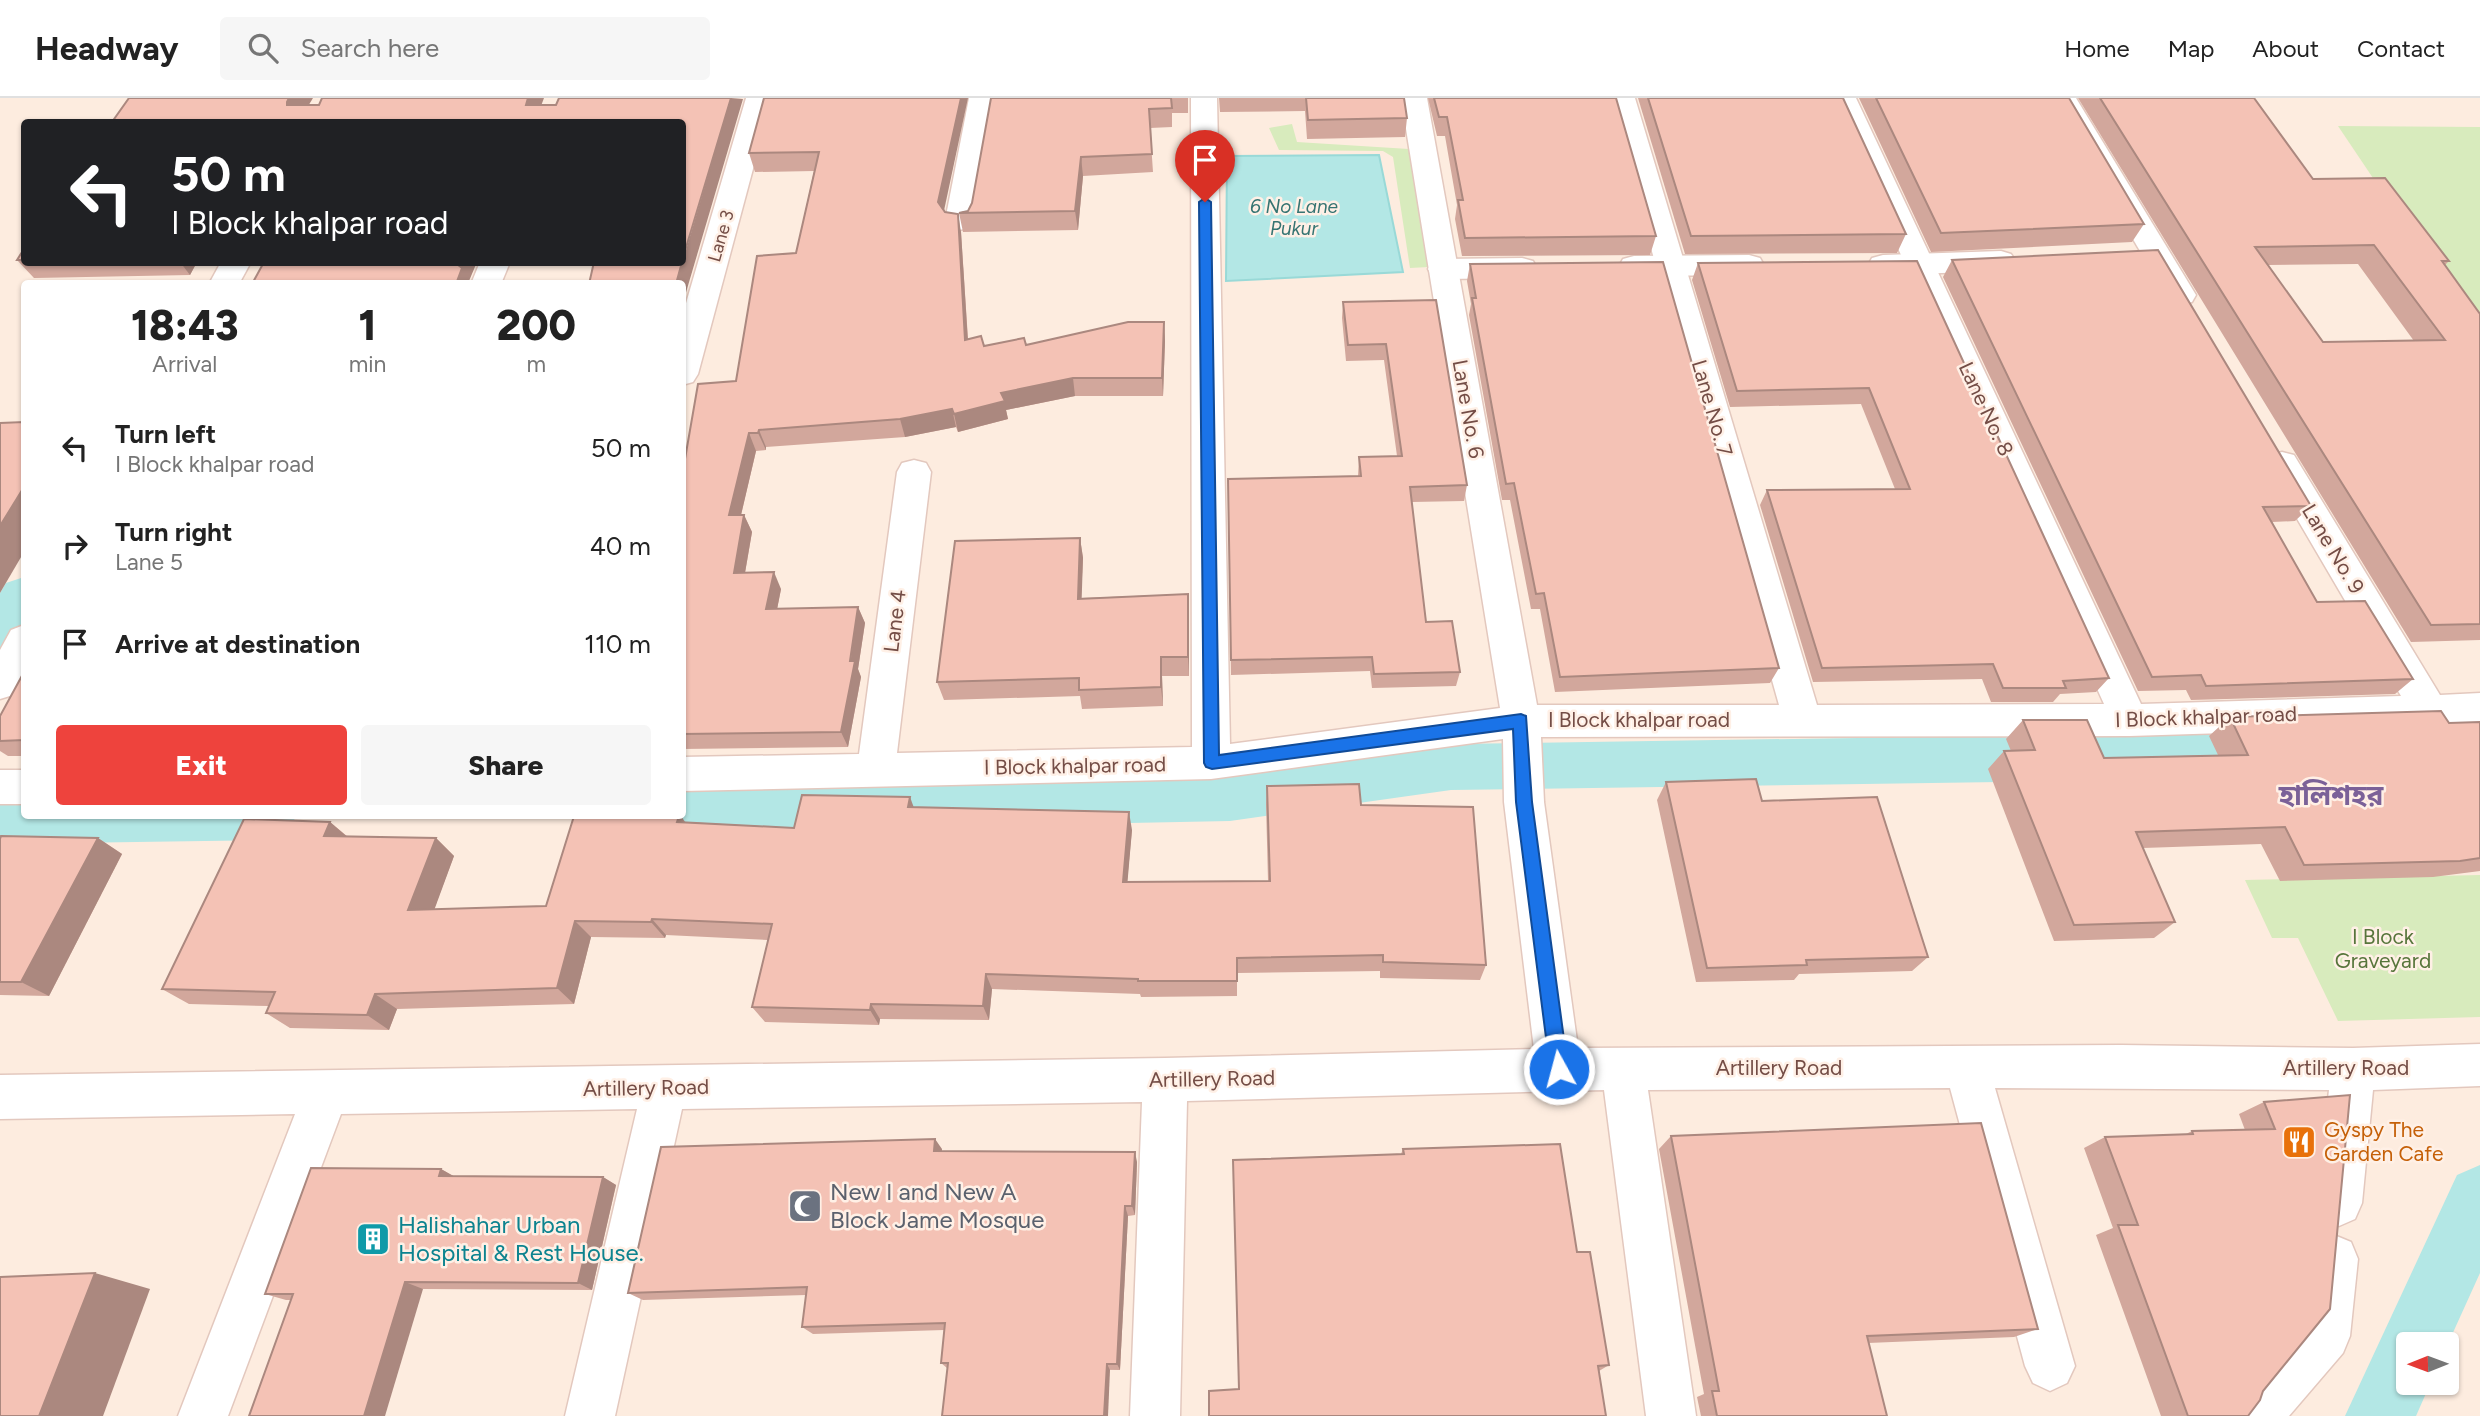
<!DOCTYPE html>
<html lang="en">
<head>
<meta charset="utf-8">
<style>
	:root { --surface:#fff; --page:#f6f6f6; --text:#222; --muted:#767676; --line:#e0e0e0; --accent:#ee433d }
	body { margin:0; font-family:Figtree,"Noto Sans Bengali",sans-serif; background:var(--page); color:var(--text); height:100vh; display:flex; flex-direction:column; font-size:26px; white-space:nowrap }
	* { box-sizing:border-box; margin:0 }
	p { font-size:23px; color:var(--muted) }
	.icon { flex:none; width:38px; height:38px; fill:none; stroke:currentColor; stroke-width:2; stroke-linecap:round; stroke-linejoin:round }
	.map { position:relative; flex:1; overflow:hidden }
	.drawer { position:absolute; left:21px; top:182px; width:665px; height:539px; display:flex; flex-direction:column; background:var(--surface); border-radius:7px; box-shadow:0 2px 5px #0004 }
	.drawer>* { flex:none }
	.hud { position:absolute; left:21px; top:21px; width:665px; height:147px; border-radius:7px; box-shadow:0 2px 5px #0004; background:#202124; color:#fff; overflow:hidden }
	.needle { width:46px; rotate:269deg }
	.controls { position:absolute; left:2396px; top:1234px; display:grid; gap:14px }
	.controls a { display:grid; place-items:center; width:63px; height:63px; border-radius:7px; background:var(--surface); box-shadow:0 2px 5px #0004; font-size:35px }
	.pin { position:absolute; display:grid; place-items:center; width:60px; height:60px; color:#fff; margin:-72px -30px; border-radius:50% 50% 50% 0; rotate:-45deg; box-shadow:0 0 7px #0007 }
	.pin .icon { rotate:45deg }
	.me { position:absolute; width:77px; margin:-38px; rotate:353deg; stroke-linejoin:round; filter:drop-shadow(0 0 5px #0008) }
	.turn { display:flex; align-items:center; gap:24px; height:147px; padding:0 35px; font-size:32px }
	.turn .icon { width:91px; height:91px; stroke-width:2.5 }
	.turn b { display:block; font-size:49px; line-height:60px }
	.eta { display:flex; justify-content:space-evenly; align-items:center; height:119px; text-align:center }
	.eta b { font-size:42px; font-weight:800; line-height:49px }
	.action { display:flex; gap:14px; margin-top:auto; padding:14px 35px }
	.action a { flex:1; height:80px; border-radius:7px; background:var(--accent); color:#fff; font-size:28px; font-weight:800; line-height:80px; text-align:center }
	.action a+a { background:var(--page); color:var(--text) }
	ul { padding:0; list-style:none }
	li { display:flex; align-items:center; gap:21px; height:98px; padding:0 35px }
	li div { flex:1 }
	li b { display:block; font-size:26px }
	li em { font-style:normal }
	header { display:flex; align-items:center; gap:42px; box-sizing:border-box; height:98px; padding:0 35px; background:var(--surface); border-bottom:2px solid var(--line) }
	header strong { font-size:33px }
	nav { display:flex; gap:38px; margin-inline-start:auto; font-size:24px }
	.search { width:490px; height:63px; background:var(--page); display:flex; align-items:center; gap:18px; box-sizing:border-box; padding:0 24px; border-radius:7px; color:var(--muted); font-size:26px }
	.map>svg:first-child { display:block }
</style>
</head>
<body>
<header>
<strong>Headway</strong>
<div class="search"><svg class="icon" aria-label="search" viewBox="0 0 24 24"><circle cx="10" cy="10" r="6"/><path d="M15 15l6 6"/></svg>Search here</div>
<nav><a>Home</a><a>Map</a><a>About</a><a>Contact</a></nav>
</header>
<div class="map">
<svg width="2480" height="1318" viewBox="0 0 2480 1318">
	<rect width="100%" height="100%" fill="#fdecdf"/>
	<g fill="#d8ebbd">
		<path d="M1292,26l5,18 112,7 20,118 -19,1 -17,-111 -10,-6 -104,-1 -10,-22z"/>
		<path d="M2338,28l142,1v197l-101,-137z"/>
		<path d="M2480,777v142l-142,4 -40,-83h-26l-27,-58z"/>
	</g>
	<path fill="#b3e7e5" stroke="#99d9d7" stroke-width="2" d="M1379,57l24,117 -177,9 1,-125z"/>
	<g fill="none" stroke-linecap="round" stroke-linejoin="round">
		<g fill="#b3e7e5" fill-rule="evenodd">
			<path d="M24,479v64l-6,12 -18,6v-66l6,-10z"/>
			<path d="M2280,608l19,6 8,16 -8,16 -19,6 -38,2 -19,20 -19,7 -753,11 -221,31 -548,11 -20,-7 -4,-9h24v-32l548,-11 221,-29 740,-11c32,-32 46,-26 89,-27z"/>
			<path d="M24,697v21h272l-8,17 -20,7 -268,4v-48z"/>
			<path d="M2480,1067v108l-34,75v-4h-38v38h23l-15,34h-71l112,-241z"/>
		</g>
		<g stroke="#e3c8be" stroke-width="3">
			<g id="pedestrian">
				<path d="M2001,153l10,3 5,7 -5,7 -10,3 -118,4 -11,-3 -4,-7 4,-7 11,-3z"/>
				<path d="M1749,157l11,3 4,7 -4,7 -11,3 -115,1 -11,-3 -4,-7 4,-7 11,-3z"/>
				<path d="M1522,160l11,3 4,7 -4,7 -11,3 -79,1 -11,-3 -4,-7 4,-7 11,-3z"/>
			</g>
		</g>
		<g stroke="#e3c8be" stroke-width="3">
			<g id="minor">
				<path d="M746,0h26l-74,276 -5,8 -11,3v-68z"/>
				<path d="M969,0h26l-22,123 -4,7 -10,2 -10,-2 -4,-7z"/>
				<path d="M1191,0h26l13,646 270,-36 -99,-610h26l110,607h242l-170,-607h26l182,607 287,-1 -274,-606h26l285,606 260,-8 -136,-232 5,-9 12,-3 12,3 146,240 40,-2v32l-350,11 -589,1 3,65 34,246 543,-3 232,3 127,-4v42l-107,4 -11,113 -7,16 -16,7 -16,-7 -7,-16 13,-113 -334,-2 80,278 -8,17 -17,8 -17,-8 -8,-17 -75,-278 -302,2 48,326h-50l-42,-326 -417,11 -7,315h-50l12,-314 -460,7 -67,307h-50l72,-307 -296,5 -113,302h-50l117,-302 -295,5v-44l1165,-17 369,-9 -30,-247 -1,-63 -292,40 -529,12v-34l177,-3 38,-282 5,-9 12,-3 12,3 5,9 -34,281 295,-6z"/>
				<path d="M2050,0h26l120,197 -4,7 -11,3 -11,-3z"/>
				<path d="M221,164h30l-12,22h-30z"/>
				<path d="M480,164h30l-9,22h-30z"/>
				<path d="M24,527v49l-11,21 -13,4v-49l11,-20z"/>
				<rect x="0" y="672" width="24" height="34"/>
				<path d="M2334,1137l17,7 7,17 -8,77 -7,17 -54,63h-58c15,-38 51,-56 70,-89 9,-14 7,-62 16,-85z"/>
			</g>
		</g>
		<use href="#pedestrian" fill="#fff" fill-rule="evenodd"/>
		<use href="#minor" fill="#fff" fill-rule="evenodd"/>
	</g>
	<g fill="#d2a79c" fill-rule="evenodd">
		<path d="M764,0l180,114 17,20 7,107 16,7 42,-1 138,-23 1,19 -2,55h-88l-69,14 2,9 -50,13 -2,-5 -51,10 -139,10v3l-10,1 -15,64h3l8,17 -7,41 36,16 -4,20 81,-2 7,16 -7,46 3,8 -13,70 -166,2v-290h3l51,-78 60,-128 18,-82 -59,1 -6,-19z"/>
		<path d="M991,0h197v15h-16v14l-22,1 3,44 -70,4 -5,54 -115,2 -4,-19 9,-2 4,-8z"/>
		<path d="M1219,0h185l3,20 -2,19 -98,2 -2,-28 -85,1z"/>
		<path d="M1428,0h188l40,138 -6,19 -188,1 -7,-37 2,-14 -12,-69h-8z"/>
		<path d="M1638,0h205l63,136 -9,19 -212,1z"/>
		<path d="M1859,0h210l75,126 -12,18 -201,10z"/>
		<path d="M2078,0h176l59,81 136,82 -4,4 35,49v326l-69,2zM2358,166l56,77 -91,1 -55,-77z"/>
		<path d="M24,151v13h173l-7,13 -156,3 -17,-18z"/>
		<path d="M1952,162l359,246 -16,15 -23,1 45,80 96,77 -18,15 -204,6 -5,-10 -48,1 -195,-414z"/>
		<path d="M1917,163l192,417 -13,14 -36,2 -7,8h-62l-9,-23 -169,3 -53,-177 7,-15 128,-1 -34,-85 -131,3 -38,-127 6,-17z"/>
		<path d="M1470,166l309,404 -9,15 -215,9 -15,-83h-9l-21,-109h-8l-33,-185 2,-11 -4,-23z"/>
		<path d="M1436,202l31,185 -3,16 -52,1 14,120 34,50 -4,14 -84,2 -2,-17 -139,4 -3,-196 130,-3 1,-19 38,-1 -13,-96 -38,1 -4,-43 1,-16z"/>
		<path d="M1080,440l3,20 -2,40 107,-4 1,82h-27l1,30 -81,3 -2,-13 -136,4 -7,-18z"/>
		<path d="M24,574v84h-16l-8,-5v-35z"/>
		<path d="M2230,619l219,6 31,-1v149l-47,6 -153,4 -19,-37 -118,4 32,74 -21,16 -100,3 -66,-172 16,-18h7l-5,-12 17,-19 81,38 114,-3 -9,-19z"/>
		<path d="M1666,684l96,19 166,156 -16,14 -113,3 -5,6 -98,2 -39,-182z"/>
		<path d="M1267,688l94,19 125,160 -6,15 -100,-2v-7l-143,2v23l-96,1 -1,-3 -148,-5 -3,31 -109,-1 -1,6 -114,-3 -13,-15 16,-67 -102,-5 -1,3 -74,-1 -17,67 -177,5 -8,21 -99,-2 -24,-15 3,-7 -80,-2 -27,-15 168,-167 18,15 88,1 18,18 -20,53 112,-3 140,-84 108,6 120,-21 218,23 -5,52 141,-1 -2,-77z"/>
		<path d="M98,740l24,16 -73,142 -49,-1v-156z"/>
		<path d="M2350,997l-87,296 -15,25h-87l-65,-181 17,-7 -29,-80 21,-11 79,-2 8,-4 53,-1 -6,-16 25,-12z"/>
		<path d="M1671,1038l367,193 -24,8 -146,6 19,73h-186l-4,-19 7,-3 -45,-245z"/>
		<path d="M935,1041l7,12 195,11 -2,53 -7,1 -8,154 -173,-2 -6,-5 3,-33 -131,4 -11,-7 4,-32 -163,5 -15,-7z"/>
		<path d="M1403,1051l174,103 32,113 -10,6 -360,18 162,-235z"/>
		<path d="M441,1071l12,7 150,1 13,8 -24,105 -169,-1 -133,11h-4l-21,-6z"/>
	</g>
	<g fill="#ab887f">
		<path d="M289,0h24l-14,23 -12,-16v-3z"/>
		<path d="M528,0h16l-9,24 -9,-17z"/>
		<path d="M731,0l12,1 -61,207v-22h-6z"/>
		<path d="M961,0h7l-26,122 -4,-18z"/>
		<path d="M1081,59l2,19 -5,54 -3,-19z"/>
		<path d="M958,116l3,18 8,126 -4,-18z"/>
		<path d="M180,164h17l-7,13z"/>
		<path d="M459,164h18l-8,19 2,3h-15z"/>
		<path d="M1164,224l1,19 -2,55 -1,-18z"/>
		<path d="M1073,280l2,18 -69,14 2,9 -50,13 -4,-18 47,-21z"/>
		<path d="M952,311l4,18 -51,10 -5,-18z"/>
		<path d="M759,332l7,17v3l-8,-17z"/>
		<path d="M749,335l7,18 -19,81 -8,-17z"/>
		<path d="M24,389v65l-24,41v-67z"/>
		<path d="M744,417l8,17 -10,58 -8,-17z"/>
		<path d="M1080,440l3,20 -2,60 -3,-19z"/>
		<path d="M774,474l7,17 -7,36 -8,-16z"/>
		<path d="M1188,496l1,19v63l-1,-19z"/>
		<path d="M858,509l7,16 -7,46 3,8 -13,70 -7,-15z"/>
		<path d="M1161,559l1,19 1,30 -2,-19z"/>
		<path d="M910,699l7,19 -9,-9z"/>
		<path d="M1129,714l3,18 -6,69 -3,-17z"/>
		<path d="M679,718h2l11,16 -15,-10z"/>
		<path d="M330,724l21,18 -27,-4z"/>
		<path d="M98,740l24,16 -73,142 -28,-14z"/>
		<path d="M436,740l18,18 -26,71 -20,-17z"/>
		<path d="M652,821l14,16 -1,3 -14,-16z"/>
		<path d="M575,823l16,16 -17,67 -17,-16z"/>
		<path d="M986,876l6,15 -3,31 -6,-14z"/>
		<path d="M375,896l22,15 -8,21 -22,-15z"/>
		<path d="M871,906l9,15 -1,6 -9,-15z"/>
		<path d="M935,1041l7,10 -1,12 -7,-10z"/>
		<path d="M1135,1054l2,10 -2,53 -3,-9z"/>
		<path d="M441,1071l16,9 -18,-2z"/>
		<path d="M603,1079l13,8 -24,105 -14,-7z"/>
		<path d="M1125,1108l3,10 -8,154 -3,-6z"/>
		<path d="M95,1175l55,16 -47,127h-64z"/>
		<path d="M405,1184l18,7 -38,127h-21z"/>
		<path d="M1107,1266l3,6 -2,46h-4z"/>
	</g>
	<g fill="#f4c2b5" stroke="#ab887f" stroke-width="2" fill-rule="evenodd">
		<path d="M129,0h160l-2,4v3h32l3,-7h206l-2,7h30l3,-7h172l-49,163v-139h-570z"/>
		<path d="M764,0h197l-23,104 7,10 13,2 7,126 16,-4 3,10 40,-8 2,7 102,-23h36l-2,56h-89l-72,15 4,8 -51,13 -2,-5 -52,10 -141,11 -1,3h-9l-20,82h15l-10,58 40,-1 -8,37 92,-2 -8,54h5l-14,71 -159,2v-275h3l13,-75 38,-3 21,-125 39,-3 23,-101 -70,1z"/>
		<path d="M991,0h180l1,10 -23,1 3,45 -71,3 -6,54 -116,2 9,-2 4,-8z"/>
		<path d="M1306,0h98l3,20 -99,2z"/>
		<path d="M1434,0h182l40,138 -191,2 -7,-38h5l-16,-83h-8z"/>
		<path d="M1648,0h195l63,136 -215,2z"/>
		<path d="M1876,0h193l75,126 -203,9z"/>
		<path d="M2100,0h154l59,81 72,-1 64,83h-7l38,53v310l-49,1zM2374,147l71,95 -122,2 -68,-95z"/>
		<path d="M24,151v11h-7z"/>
		<path d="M2158,152l153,256 -48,1 54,95 48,-1 48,78 -207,7 -5,-11 -49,2 -200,-417z"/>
		<path d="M1917,163l192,417 -46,3 3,7h-63l-10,-24 -171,4 -55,-178 143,-1 -41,-101 -132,3 -39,-128z"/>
		<path d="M264,164h195l-1,3 4,3 -6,16h-204z"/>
		<path d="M594,164h88l-6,22h-87z"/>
		<path d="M1663,164l116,406 -219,9 -16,-84 -8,1 -22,-111 -8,1 -34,-186h4l-6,-34z"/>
		<path d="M1436,202l31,185 -57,2 16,135 26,-1 8,51 -86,2 -2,-17 -141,3 -3,-181 133,-3 -2,-19 43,-1 -16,-112 -38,1 -5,-43z"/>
		<path d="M24,324v65l-24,39v-103z"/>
		<path d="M1080,440l-2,61 110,-5v63h-27v30l-82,3v-12l-142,4 18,-141z"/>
		<path d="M24,574v68l-24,1v-25z"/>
		<path d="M2441,613l8,12 31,-1v136l-20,3 -156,4 -19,-38 -149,5 39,90 -101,3 -70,-174 31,-1 -12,-30h64l17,38 144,-3 -18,-38z"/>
		<path d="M1756,681l6,22 115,-4 51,160 -122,3 1,5 -100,3 -41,-186z"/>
		<path d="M1359,686l2,21 112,2 13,158 -103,-3v-7l-146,3v23h-99v-2l-152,-5 -3,32 -112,-2 -1,6 -118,-3 20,-83 -120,-5 -1,3 -76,-1 -18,67 -182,6 -8,21 -101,-2 9,-21 -113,-3 82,-170 86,3 -6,14 112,2 -28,72 138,-4 28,-90h105l-2,6 117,6 8,-33 108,2 -2,10 221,5 -6,70 147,-1 -3,-95z"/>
		<path d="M1,738l97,2 -77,144h-21v-143z"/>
		<path d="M2350,997l-20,214 -67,82 -3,9 -12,16h-60l-70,-191h20l-33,-88 88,-3 -1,-3 83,-2 -11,-27z"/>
		<path d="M1981,1025l57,206 -171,7 20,80h-170l-5,-25h7l-48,-255z"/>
		<path d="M935,1041l-1,12 201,1 -3,54h-7l-8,158h-10l-3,52h-162l6,-53h-7l4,-40 -143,4 5,-40 -179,6 33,-146z"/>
		<path d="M1560,1046l17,108h13l19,113 -11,1 8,50h-397v-25l30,-2 -6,-229 171,-6 -1,-5z"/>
		<path d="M311,1070l130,1 -2,7 164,1 -25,106 -173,-1 -41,134h-115l44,-122h-28z"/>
		<path d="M95,1175l-56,143h-39v-139z"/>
	</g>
	<path fill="#1a73e8" stroke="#114b97" stroke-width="2" d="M1205,100l6,4 8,553 302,-41 5,2 6,86 36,267 -3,6 -6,3 -7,-3 -2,-6 -34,-267 -3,-73 -301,40 -6,-2 -2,-4 -5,-561z"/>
	<defs>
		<g id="restaurant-square" transform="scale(1.75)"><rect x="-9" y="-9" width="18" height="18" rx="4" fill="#e8710a" stroke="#fff0e6"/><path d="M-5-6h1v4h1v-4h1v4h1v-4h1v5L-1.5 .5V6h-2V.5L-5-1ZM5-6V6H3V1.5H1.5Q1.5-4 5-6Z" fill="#fff"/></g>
		<g id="mosque-square" transform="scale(1.75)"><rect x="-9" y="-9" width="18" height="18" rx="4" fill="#6b7280" stroke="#fff0e6"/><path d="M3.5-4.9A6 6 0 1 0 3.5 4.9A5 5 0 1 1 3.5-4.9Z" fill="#fff"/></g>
		<g id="building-square" transform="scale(1.75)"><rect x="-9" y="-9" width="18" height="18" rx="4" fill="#0f9aa8" stroke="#fff0e6"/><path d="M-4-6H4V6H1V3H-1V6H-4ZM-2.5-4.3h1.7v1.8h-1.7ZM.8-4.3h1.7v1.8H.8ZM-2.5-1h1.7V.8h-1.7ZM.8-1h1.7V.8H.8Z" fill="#fff"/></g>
	</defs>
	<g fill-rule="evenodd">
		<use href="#restaurant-square" x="2299" y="1044"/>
		<use href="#mosque-square" x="805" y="1108"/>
		<use href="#building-square" x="373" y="1141"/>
	</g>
	<g text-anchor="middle" stroke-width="5" stroke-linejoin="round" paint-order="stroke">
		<g font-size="18" fill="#744d46" stroke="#fff0e6">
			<text transform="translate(721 138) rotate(-74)" y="6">Lane 3</text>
		</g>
		<g font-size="19" font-style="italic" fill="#367472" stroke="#fff0e6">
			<text x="1294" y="115">6 No Lane<tspan x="1294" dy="22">Pukur</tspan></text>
		</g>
		<g font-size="21" fill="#744d46" stroke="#fff0e6">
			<text transform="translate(1712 310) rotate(74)" y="7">Lane No. 7</text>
			<text transform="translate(1468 311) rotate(80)" y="7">Lane No. 6</text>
			<text transform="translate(1986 311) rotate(65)" y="7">Lane No. 8</text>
			<text transform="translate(2333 451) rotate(59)" y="7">Lane No. 9</text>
			<text transform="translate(895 523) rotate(-83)" y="7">Lane 4</text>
			<text transform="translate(2206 619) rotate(-2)" y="7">I Block khalpar road</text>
			<text x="1639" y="629">I Block khalpar road</text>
			<text transform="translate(1075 668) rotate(-1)" y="7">I Block khalpar road</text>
			<text x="1779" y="977">Artillery Road</text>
			<text x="2346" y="977">Artillery Road</text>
			<text transform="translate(1212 981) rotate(-1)" y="7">Artillery Road</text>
			<text transform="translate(646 990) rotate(-1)" y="7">Artillery Road</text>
		</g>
		<g font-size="21" fill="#57753b" stroke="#fff0e6">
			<text x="2383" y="846">I Block<tspan x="2383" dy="24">Graveyard</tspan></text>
		</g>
		<g font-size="21" fill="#c56008" stroke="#fff0e6" text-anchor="start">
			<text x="2324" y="1039">Gyspy The<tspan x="2324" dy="24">Garden Cafe</tspan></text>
		</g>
		<g font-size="24" fill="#5b616d" stroke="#fff0e6" text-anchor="start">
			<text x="830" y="1102">New I and New A<tspan x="830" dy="28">Block Jame Mosque</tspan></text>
		</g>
		<g font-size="24" fill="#0d838f" stroke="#fff0e6" text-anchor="start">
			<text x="398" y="1135">Halishahar Urban<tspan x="398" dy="28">Hospital &amp; Rest House.</tspan></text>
		</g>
		<g font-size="28" font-weight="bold" fill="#7b6198" stroke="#fff0e6">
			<text x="2331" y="707">হালিশহর</text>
		</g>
	</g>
</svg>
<div class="controls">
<a><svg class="needle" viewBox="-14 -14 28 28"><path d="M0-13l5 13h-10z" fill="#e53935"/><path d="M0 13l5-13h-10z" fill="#767676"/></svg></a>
</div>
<div class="pin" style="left:1205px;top:104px;background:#d93025"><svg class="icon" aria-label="arrive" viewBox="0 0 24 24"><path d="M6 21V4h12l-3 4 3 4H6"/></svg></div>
<svg class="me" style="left:1559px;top:971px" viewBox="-20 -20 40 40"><circle r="17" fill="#1a73e8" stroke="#fff" stroke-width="3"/><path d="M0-11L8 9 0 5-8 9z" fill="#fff"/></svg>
<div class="hud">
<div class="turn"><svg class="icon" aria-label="left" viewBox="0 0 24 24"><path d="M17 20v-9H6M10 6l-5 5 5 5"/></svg><div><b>50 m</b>I Block khalpar road</div></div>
</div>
<section class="drawer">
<div class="eta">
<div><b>18:43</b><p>Arrival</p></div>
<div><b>1</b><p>min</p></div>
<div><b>200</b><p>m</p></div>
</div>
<ul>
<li><svg class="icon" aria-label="left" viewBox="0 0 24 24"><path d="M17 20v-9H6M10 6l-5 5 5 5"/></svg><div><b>Turn left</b><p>I Block khalpar road</p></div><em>50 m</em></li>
<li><svg class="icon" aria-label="right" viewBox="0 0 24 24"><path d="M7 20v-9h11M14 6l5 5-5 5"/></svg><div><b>Turn right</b><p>Lane 5</p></div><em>40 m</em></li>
<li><svg class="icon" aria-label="arrive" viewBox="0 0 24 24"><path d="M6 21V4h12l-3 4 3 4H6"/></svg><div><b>Arrive at destination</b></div><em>110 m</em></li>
</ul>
<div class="action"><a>Exit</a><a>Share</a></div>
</section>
</div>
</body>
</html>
